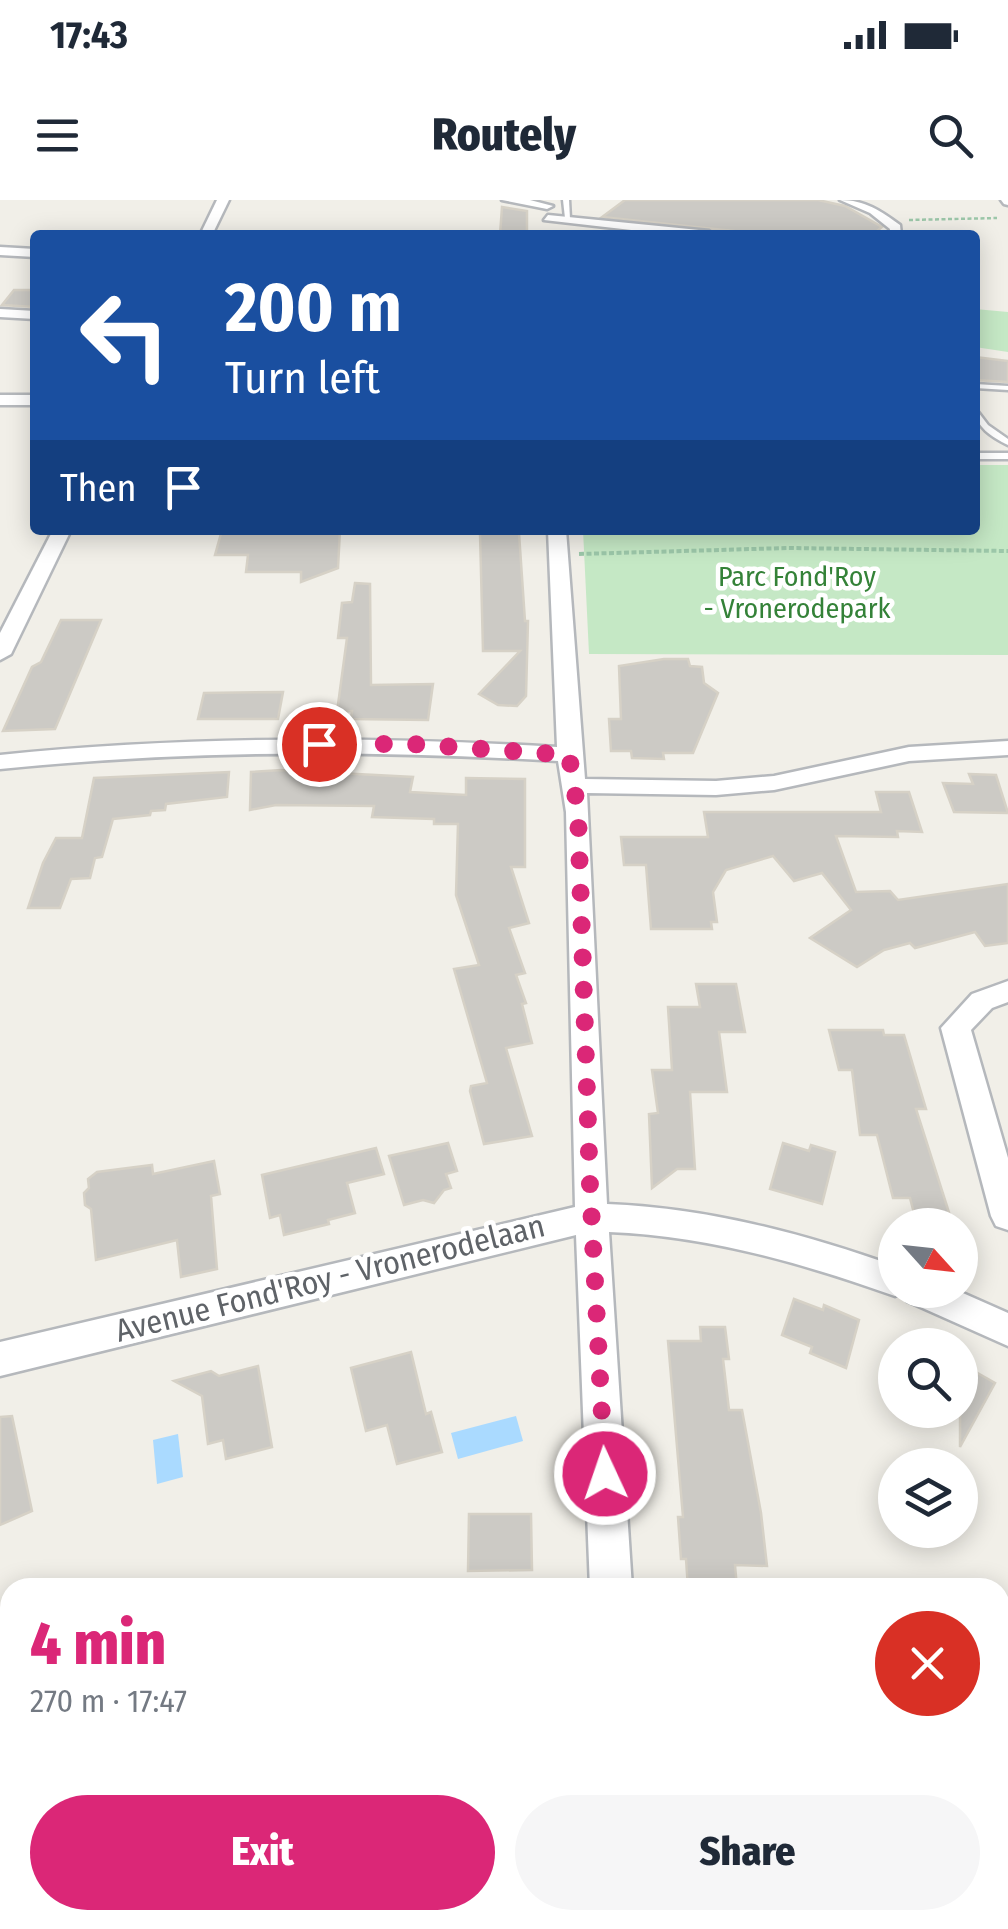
<!DOCTYPE html>
<html lang="en">
<head>
<meta charset="utf-8">
<style>
	:root { --surface:#fff; --page:#f6f6f7; --text:#1f2937; --muted:#747a83; --accent:#db2777 }
	body { margin:0; font-family:"Fira Sans Condensed",sans-serif; background:var(--page); color:var(--text); height:100vh; display:flex; flex-direction:column; font-size:38px; white-space:nowrap }
	* { box-sizing:border-box; margin:0 }
	p { font-size:32px; color:var(--muted) }
	.icon { flex:none; width:55px; height:55px; fill:none; stroke:currentColor; stroke-width:2; stroke-linecap:round; stroke-linejoin:round }
	.map { position:relative; flex:1; overflow:hidden }
	.panel { position:absolute; left:0px; top:1378px; width:1010px; height:352px; display:flex; flex-direction:column; background:var(--surface); border-radius:30px 30px 0 0; box-shadow:0 5px 25px #0003 }
	.panel>* { flex:none }
	.guide { position:absolute; left:30px; top:30px; width:950px; height:305px; border-radius:10px; box-shadow:0 5px 25px #0003; background:#1a4fa0; color:#fff; overflow:hidden }
	.needle { width:65px; rotate:117deg }
	.buttons { position:absolute; left:878px; top:1008px; display:grid; gap:20px }
	.buttons a { display:grid; place-items:center; width:100px; height:100px; border-radius:50%; background:var(--surface); box-shadow:0 5px 25px #0003; font-size:50px }
	.pin { position:absolute; display:grid; place-items:center; width:85px; height:85px; color:#fff; margin:-42px; border:5px solid #fff; border-radius:50%; box-shadow:0 2px 10px #0007 }
	.me { position:absolute; width:110px; margin:-55px; rotate:357deg; stroke-linejoin:round; filter:drop-shadow(0 0 8px #0008) }
	.turn { display:flex; align-items:center; gap:35px; height:210px; padding:0 30px; font-size:45px }
	.turn .icon { width:130px; height:130px; stroke-width:2.5 }
	.turn b { display:block; font-size:70px; line-height:85px }
	.then { display:flex; align-items:center; height:95px; padding:0 30px; background:#0003; gap:20px; font-size:38px }
	.round { display:grid; place-items:center; flex:none; width:105px; height:105px; border-radius:52px; background:var(--page) }
	.headline { display:flex; align-items:center; justify-content:space-between; height:170px; padding:0 30px }
	h1 { font-size:60px; font-weight:800; line-height:75px; color:var(--accent) }
	.primary-button { display:flex; gap:20px; margin-top:auto; padding:20px 30px }
	.primary-button a { flex:1; height:115px; border-radius:60px; background:var(--accent); color:#fff; font-size:40px; font-weight:800; line-height:115px; text-align:center }
	.primary-button a+a { background:var(--page); color:var(--text) }
	.status { display:flex; justify-content:space-between; align-items:center; height:70px; padding:0 50px; background:var(--surface); direction:ltr }
	.status svg { height:28px; fill:currentColor }
	header { display:flex; justify-content:space-between; align-items:center; height:130px; padding:0 30px; background:var(--surface); font-size:45px; font-weight:800 }
	.map>svg:first-child { display:block }
</style>
</head>
<body>
<div class="status"><b>17:43</b><svg viewBox="0 0 49 12"><path d="M0 12V9h3v3zM5 12V6h3v6zM10 12V3h3v9zM15 12V0h3v12zM26 1h20v11H26zM47 4h2v5h-2z"/></svg></div>
<header><svg class="icon" aria-label="menu" viewBox="0 0 24 24"><path d="M4 6h16M4 12h16M4 18h16"/></svg>Routely<svg class="icon" aria-label="search" viewBox="0 0 24 24"><circle cx="10" cy="10" r="6"/><path d="M15 15l6 6"/></svg></header>
<div class="map">
<svg width="1008" height="1729" viewBox="0 0 1008 1729">
	<rect width="100%" height="100%" fill="#f1efe8"/>
	<g fill="#c5e8c5">
		<path d="M975,109l33,3v40l-33,-5z"/>
		<path d="M975,265h33v190l-419,-1 -6,-124h392z"/>
	</g>
	<g fill="#aadaff">
		<path d="M516,1216l7,25 -65,18 -7,-26z"/>
		<path d="M178,1234l5,43 -26,7 -4,-44z"/>
	</g>
	<g fill="#cccac5" stroke="#d6d1c6" stroke-width="2.5">
		<path d="M625,0h193l27,6 37,21 -10,8h-101l-169,-18z"/>
		<path d="M502,7l25,4v24h-27z"/>
		<path d="M14,90h21v17l-33,-2z"/>
		<path d="M975,157l33,4v21l-33,-2z"/>
		<path d="M222,330h118l-2,38 -37,14v-10h-55l2,-17h-33z"/>
		<path d="M480,333h39l6,88h3l-2,75 -9,10 -19,-1 -19,-11 41,-43h-37z"/>
		<path d="M355,383l15,1 1,101 62,-1 -5,36 -77,-1 1,-8 -15,1 10,-74h-9l4,-35 10,-1z"/>
		<path d="M61,420h40l-46,109 -52,2 29,-64 9,-5z"/>
		<path d="M664,459h24l2,7 12,1 2,16 14,10 -25,60h-30l1,6 -32,-1 -1,-7h-20l-2,-32h12l-2,-53z"/>
		<path d="M283,492l-5,27h-80l6,-26z"/>
		<path d="M281,570l132,7 -3,15 56,3v-17l59,1v88h-14l18,56 -20,5 16,45 -9,2 10,28 -4,1 10,39 -26,5 26,88 -48,8 -14,-53 1,-5 16,-3 -33,-114 25,-4 -23,-70 2,-71h-24v-5l-62,-2 2,-11 -98,-1 -26,5 1,-38z"/>
		<path d="M229,572l-2,25 -61,7 -1,6 -14,1 -1,4 -37,4 -11,38 -7,1 -5,20 -19,1 -11,29h-32l15,-45 13,-25h26l12,-60z"/>
		<path d="M969,574l27,1 12,38 -54,-1 -11,-29 30,1z"/>
		<path d="M876,592h33l13,40 -25,-1 1,6 -62,-1 20,56 34,-1 8,9 110,-16v59l-23,3 -10,-14 -60,16 -5,-5 -26,7 -27,17 -47,-29 41,-28 -29,-37 -28,8 -21,-25 -47,14 -13,22 4,30h-6l1,7h-61l-5,-64h-22l-3,-28h87l-4,-25h177z"/>
		<path d="M696,784h40l9,48h-26l8,60h-37l5,77h-18l-25,19 -3,-74 9,-1 -6,-43h20l-4,-63h32z"/>
		<path d="M829,830h54l1,5h20l22,74h-10l37,116h-36l-7,-27h-17l-16,-63h-17l-8,-65h-13z"/>
		<path d="M448,943l9,28 -11,3 5,14 -7,2 -10,13 -11,-3 -19,5 -15,-49z"/>
		<path d="M783,943l26,8 2,-6 24,7 -13,52 -52,-15z"/>
		<path d="M376,948l8,26 -37,9 8,30 -27,7 1,4 -45,11 -4,-20 -10,3 -8,-43z"/>
		<path d="M214,961l6,33 -9,2 6,73 -36,8 -4,-37 -81,20 -5,-51 -6,-4 -1,-12 5,-5 -1,-9 9,-7 55,-7 1,9z"/>
		<path d="M794,1099l29,11 1,-5 35,15 -13,48 -36,-15 2,-6 -30,-12z"/>
		<path d="M700,1127h25l4,32h-6l6,51h13l19,103 6,53 -32,-1 2,23h-49l-2,-29h-5l-3,-42h5l-15,-176h33z"/>
		<path d="M411,1152l15,62 5,-2 11,40 -45,12 -10,-39 -21,6 -15,-63z"/>
		<path d="M960,1163l35,20 -35,64z"/>
		<path d="M258,1166l14,81 -46,12 -3,-19 -15,4 -6,-48 -28,-15 37,-10 8,5z"/>
		<path d="M12,1216l20,95 -32,14v-108z"/>
		<path d="M469,1314h62l1,56 -64,1z"/>
	</g>
	<g fill="none" stroke-linecap="round" stroke-linejoin="round">
		<g stroke="#b5b8bc" stroke-width="5">
			<g id="lane">
				<path d="M563,0h6l1,19 -5,-1z"/>
				<path d="M975,184l33,2v4l-33,-2z"/>
				<path d="M975,208l13,17 20,14v6c-16,-8 -33,-18 -33,-37z"/>
				<rect x="975" y="253" width="33" height="6"/>
			</g>
		</g>
		<g stroke="#b5b8bc" stroke-width="5">
			<g id="street">
				<path d="M217,0h12l-17,35h-12z"/>
				<path d="M502,0h28l23,6 -6,3z"/>
				<path d="M840,0c25,0 41,11 60,25l1,10h-12l1,-6 -20,-16z"/>
				<path d="M1001,0h7v5l-4,-1z"/>
				<path d="M548,15l161,16 6,4h-40l-131,-15z"/>
				<path d="M0,47l35,2v8l-35,-2z"/>
				<path d="M0,109l35,2v8l-35,-2z"/>
				<rect x="0" y="195" width="35" height="10"/>
				<path d="M53,330h18l-60,124 -11,6v-27z"/>
				<path d="M548,330h18l19,249 131,2 58,-5 135,-29 99,-6v14l-99,6 -135,29 -58,5 -129,-2 20,411c100,4 195,29 288,62v24h61l52,23v33l-101,-45 -4,-8 -8,3c-93,-33 -187,-60 -286,-64l23,356h-42l-14,-353 -576,141v-34l575,-135 -9,-395 -8,-51c-187,-11 -372,-11 -558,8v-14c186,-19 371,-19 557,-8z"/>
				<path d="M1008,781v21l-16,6 -21,22 37,128v72l-12,-4 -5,-10 -50,-188 31,-34z"/>
				<path d="M604,1720h48l1,9h-48z"/>
			</g>
		</g>
		<path stroke="#9cc7a9" stroke-width="2.5" stroke-dasharray="4 2.5" stroke-linecap="butt" d="M909,20l88,-2"/>
		<path stroke="#9cc7a9" stroke-width="4" stroke-dasharray="5 2.5" stroke-linecap="butt" d="M579,354l209,-6 220,3"/>
		<use href="#lane" fill="#fff" fill-rule="evenodd"/>
		<use href="#street" fill="#fff" fill-rule="evenodd"/>
	</g>
	<g fill="none" stroke-linecap="round" stroke-linejoin="round">
		<path stroke="#db2777" stroke-width="18" stroke-dasharray="0 32.4" d="M319,544h93l157,11 9,57 12,374 15,288"/>
	</g>
	<g text-anchor="middle" stroke-width="9" stroke-linejoin="round" paint-order="stroke">
		<g font-size="28" fill="#348238" stroke="#fff">
			<text x="797" y="386">Parc Fond'Roy<tspan x="797" dy="32">- Vronerodepark</tspan></text>
		</g>
		<g font-size="32" fill="#5f6368" stroke="#fff">
			<text transform="translate(330 1078) rotate(-14)" y="11">Avenue Fond'Roy - Vronerodelaan</text>
		</g>
	</g>
</svg>
<div class="buttons">
<a><svg class="needle" viewBox="-14 -14 28 28"><path d="M0-13l5 13h-10z" fill="#e53935"/><path d="M0 13l5-13h-10z" fill="#747a83"/></svg></a>
<a><svg class="icon" aria-label="search" viewBox="0 0 24 24"><circle cx="10" cy="10" r="6"/><path d="M15 15l6 6"/></svg></a>
<a><svg class="icon" aria-label="layers" viewBox="0 0 24 24"><path d="M12 4l9 5-9 5-9-5zM3 14l9 5 9-5"/></svg></a>
</div>
<div class="pin" style="left:319px;top:544px;background:#d93025"><svg class="icon" aria-label="arrive" viewBox="0 0 24 24"><path d="M6 21V4h12l-3 4 3 4H6"/></svg></div>
<svg class="me" style="left:605px;top:1274px" viewBox="-20 -20 40 40"><circle r="17" fill="#db2777" stroke="#fff" stroke-width="3"/><path d="M0-11L8 9 0 5-8 9z" fill="#fff"/></svg>
<div class="guide">
<div class="turn"><svg class="icon" aria-label="left" viewBox="0 0 24 24"><path d="M17 20v-9H6M10 6l-5 5 5 5"/></svg><div><b>200 m</b>Turn left</div></div>
<div class="then">Then<svg class="icon" aria-label="arrive" viewBox="0 0 24 24"><path d="M6 21V4h12l-3 4 3 4H6"/></svg></div>
</div>
<section class="panel">
<div class="headline"><div><h1>4 min</h1><p>270 m · 17:47</p></div><a class="round" style="background:#d93025;color:#fff"><svg class="icon" aria-label="close" viewBox="0 0 24 24"><path d="M6 6l12 12M18 6L6 18"/></svg></a></div>
<div class="primary-button"><a>Exit</a><a>Share</a></div>
</section>
</div>
</body>
</html>
